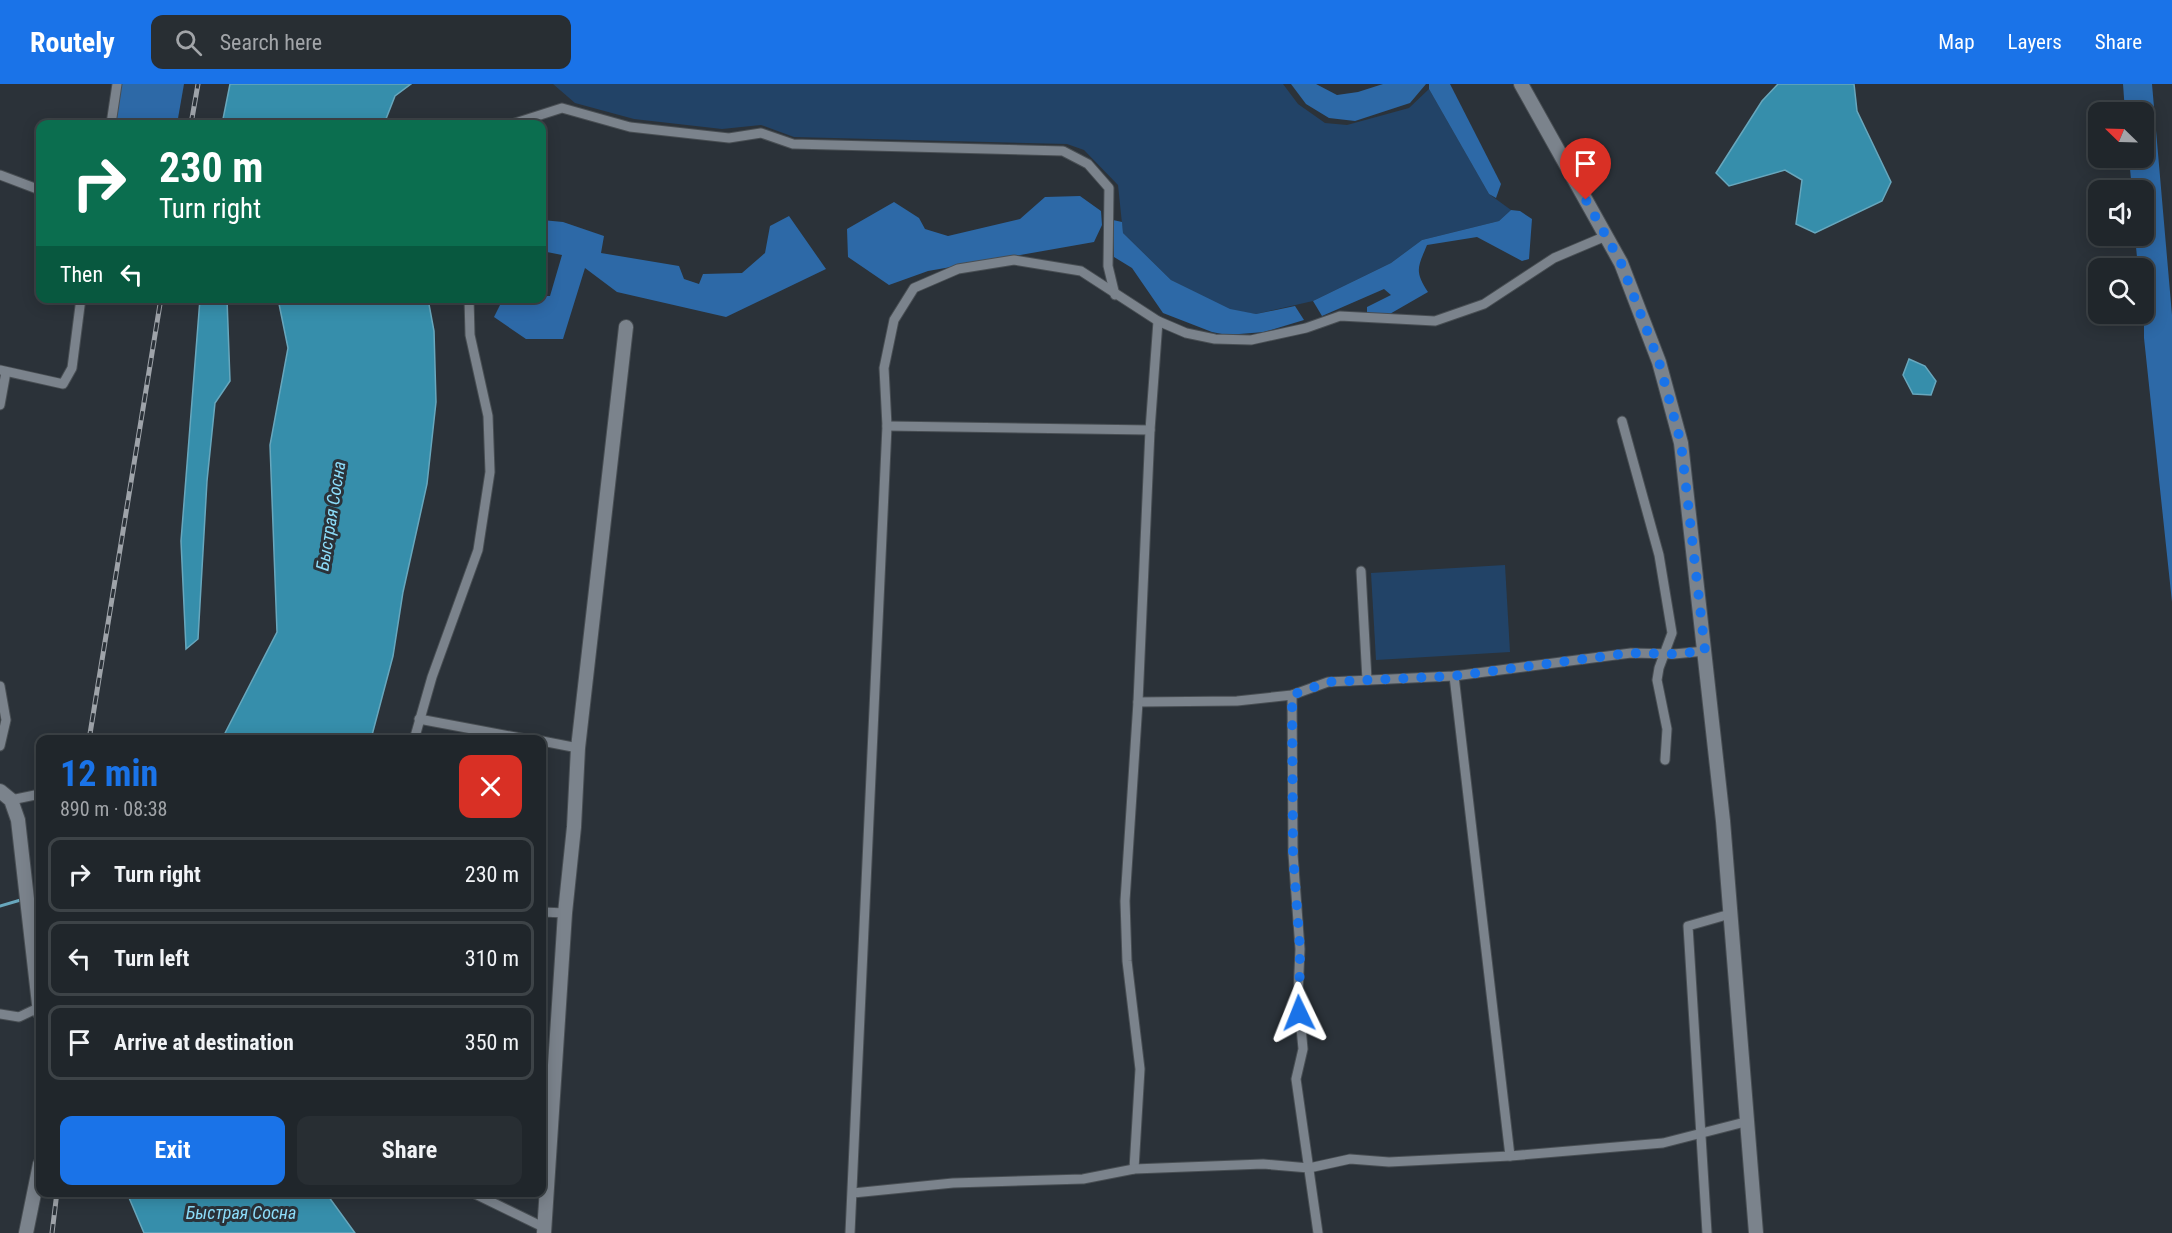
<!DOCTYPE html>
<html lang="en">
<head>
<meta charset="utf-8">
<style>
	:root { --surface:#20262b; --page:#282e33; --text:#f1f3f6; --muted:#a2a5a9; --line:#3d4347; --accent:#1a73e8 }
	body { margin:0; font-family:"Roboto Condensed",sans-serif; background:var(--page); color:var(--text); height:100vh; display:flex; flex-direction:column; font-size:22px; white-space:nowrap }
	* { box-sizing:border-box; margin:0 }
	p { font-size:20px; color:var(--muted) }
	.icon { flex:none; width:33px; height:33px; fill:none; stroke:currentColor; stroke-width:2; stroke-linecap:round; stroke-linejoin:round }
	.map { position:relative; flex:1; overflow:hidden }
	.sheet { position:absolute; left:36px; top:651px; width:510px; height:462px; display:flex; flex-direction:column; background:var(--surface); border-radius:12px; box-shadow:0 3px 15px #0003,0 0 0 2px var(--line) }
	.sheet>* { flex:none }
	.top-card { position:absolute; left:36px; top:36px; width:510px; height:183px; border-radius:12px; box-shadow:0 3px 15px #0003,0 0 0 2px var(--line); background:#0b6e4f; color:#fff; overflow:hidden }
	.needle { width:39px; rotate:293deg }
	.tools { position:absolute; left:2088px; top:18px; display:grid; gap:12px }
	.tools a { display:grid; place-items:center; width:66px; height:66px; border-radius:12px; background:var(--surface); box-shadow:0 3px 15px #0003,0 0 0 2px var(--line); font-size:30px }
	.pin { position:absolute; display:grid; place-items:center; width:51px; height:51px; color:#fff; margin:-62px -26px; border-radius:50% 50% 50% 0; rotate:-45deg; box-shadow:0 0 6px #0007 }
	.pin .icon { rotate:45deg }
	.me { position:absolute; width:66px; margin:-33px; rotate:358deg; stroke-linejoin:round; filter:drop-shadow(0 0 4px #0008) }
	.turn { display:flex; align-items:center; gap:21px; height:126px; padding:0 24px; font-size:27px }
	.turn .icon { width:78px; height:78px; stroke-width:2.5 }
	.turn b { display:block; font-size:42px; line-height:51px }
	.then { display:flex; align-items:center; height:57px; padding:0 24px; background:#0003; gap:12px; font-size:22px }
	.round { display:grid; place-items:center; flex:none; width:63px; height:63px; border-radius:12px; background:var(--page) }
	.headline { display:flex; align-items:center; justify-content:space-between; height:102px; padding:0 24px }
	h1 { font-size:36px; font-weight:700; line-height:45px; color:var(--accent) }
	.button { display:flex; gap:12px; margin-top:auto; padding:12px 24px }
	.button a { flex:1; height:69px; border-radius:12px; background:var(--accent); color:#fff; font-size:24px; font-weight:700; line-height:69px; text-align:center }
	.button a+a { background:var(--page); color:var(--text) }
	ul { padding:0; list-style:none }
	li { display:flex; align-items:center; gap:18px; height:75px; margin:0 12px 9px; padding:0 12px; border:3px solid var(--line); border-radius:12px }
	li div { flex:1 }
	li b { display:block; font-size:22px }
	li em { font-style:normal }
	header { display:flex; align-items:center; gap:36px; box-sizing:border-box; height:84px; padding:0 30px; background:var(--accent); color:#fff }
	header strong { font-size:28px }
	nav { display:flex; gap:33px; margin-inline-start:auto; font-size:21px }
	.search { width:420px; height:54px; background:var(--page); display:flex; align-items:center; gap:15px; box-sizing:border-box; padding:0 21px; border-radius:12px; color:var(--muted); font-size:22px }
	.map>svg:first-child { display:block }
</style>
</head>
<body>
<header>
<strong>Routely</strong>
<div class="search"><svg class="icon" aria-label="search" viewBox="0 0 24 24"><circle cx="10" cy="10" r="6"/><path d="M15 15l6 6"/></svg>Search here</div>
<nav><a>Map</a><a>Layers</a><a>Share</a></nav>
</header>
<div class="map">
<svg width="2172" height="1149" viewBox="0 0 2172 1149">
	<rect width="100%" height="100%" fill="#2b3239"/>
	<g fill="#224367">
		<path d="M553,0h730l15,20 27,19 22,2 62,-17 20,-19 60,105 22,16 -12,11 -77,19 -31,23 -78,38 -57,13 -26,-4 -59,-30 -48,-47 -5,-48 -34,-35 -17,-6 -273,-7 -33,-12 -39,4 -88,-10 -59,-16z"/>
		<path d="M1505,481l5,87 -134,8 -5,-87z"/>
	</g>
	<g fill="#2d69a7">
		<path d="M117,0h67l-7,40h-66z"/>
		<path d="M1291,0h25l21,11 21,-3 25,-8h43l-16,19 -55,18 -26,-3 -23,-14z"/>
		<path d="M1429,0h21l51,100 -5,14 -7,-4 -60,-105z"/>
		<path d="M2123,0h29l20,231v287l-28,-264v-70h-6l-3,-32h9v-46h-12l-3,-32h15v-46h-19z"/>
		<path d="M1080,112l21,15 1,14 -8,17 -166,29 -39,14 -41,-28 -1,-28 47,-27 25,16 6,11 23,7 72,-17 25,-22z"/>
		<path d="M1511,126l9,1 12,8 -3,40 -7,2 -45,-24 -50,8c-9,22 -13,26 1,47l-40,23 -21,-2v-6l24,-12 -7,-6 -62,27 -9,-15 78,-38 31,-23 77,-19z"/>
		<path d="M789,132l37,53 -100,48 -109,-25 -32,-24 -22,71h-37l-32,-22 9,-18 39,-1v-2h8l12,-41 -20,-4v-31l21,2 41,14 -3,17 78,13 5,13 15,5 4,-10 39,-1 23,-20 5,-27z"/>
		<path d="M1113,136l9,2 1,11 48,47 59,29 26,5 39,-8 9,14 -40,12 -37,3 -15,-3 -49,-19 -31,-45 -18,-11z"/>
	</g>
	<g fill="#368eab" stroke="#68a7bd" stroke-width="1.5">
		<path d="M230,0h181l-16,12 -11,28h-162z"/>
		<path d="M1778,0h76l3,27 34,71 -9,19 -67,32 -19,-9 6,-44 -17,-10 -56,16 -13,-13 46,-72z"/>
		<path d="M200,215h27l3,82 -15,22 -8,78 -9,158 -12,10 -5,-108z"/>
		<path d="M278,215h150l6,32 2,71 -9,82 -24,108 -10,64 -22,83h-149l55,-107 -7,-187 18,-97z"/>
		<path d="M1909,275l16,7 11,15 -5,14 -18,-1 -10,-19z"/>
		<path d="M127,1109h199l29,40h-211z"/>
	</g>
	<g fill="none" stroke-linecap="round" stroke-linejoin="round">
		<g stroke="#68a7bd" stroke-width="3">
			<path d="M30,813l10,-3"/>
			<path d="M0,822l24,-7"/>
		</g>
		<g stroke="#484e53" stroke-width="11">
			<g id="street">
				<path d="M111,40l6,-40"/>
				<path d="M512,40l50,-16 68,19 99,11 32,-5 32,11 270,7 25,13 21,24 -1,78 7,29"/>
				<path d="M0,91l40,15"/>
				<path d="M0,286l63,14 9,-16 9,-70"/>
				<path d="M0,321l6,-33"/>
				<path d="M1622,337l37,134 13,78 -13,35 -2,12 10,49 -2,31"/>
				<path d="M887,342l263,4"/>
				<path d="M1361,487l6,109"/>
				<path d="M1454,592l56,480"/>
				<path d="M0,602l6,34 -6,26"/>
				<path d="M1292,611l1,159 7,95 -2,46 5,54 -7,30 22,154"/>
				<path d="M1138,618l99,-1 55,-6 36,-13 126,-6 177,-23 43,1 31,-3"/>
				<path d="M419,635l112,21"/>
				<path d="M414,656l18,-63 46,-127 12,-78 -2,-56 -18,-81 -1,-37"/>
				<path d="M542,657l36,7"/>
				<path d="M11,716l29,-6"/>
				<path d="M542,828l23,1"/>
				<path d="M0,930l19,3 21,-10"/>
				<path d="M1134,1085l6,-100 -13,-108 -2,-60 13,-199 12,-272 8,-109"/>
				<path d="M471,1108l72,35"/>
				<path d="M853,1109l100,-10 130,-4 51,-10 129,-5 46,4 41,-9 39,3 121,-6 153,-13 82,-21"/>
				<path d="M850,1149l37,-807 -3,-58 10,-48 20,-32 44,-19 56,-9 67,11 77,50 28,12 29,6 36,1 55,-12 34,-12 95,5 49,-17 70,-46 52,-22"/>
				<path d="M1707,1149l-19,-307 42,-12"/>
			</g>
		</g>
		<g stroke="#484e53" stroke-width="16">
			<g id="secondary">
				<path d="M1521,0l100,179 38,99 22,81 42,378 33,412"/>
				<path d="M0,707l11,9 7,20 22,193"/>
				<path d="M26,1149l14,-69"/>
				<path d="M544,1149l21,-320 9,-86 4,-79 48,-421"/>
			</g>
		</g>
		<use href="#street" stroke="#7b838c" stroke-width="9"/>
		<use href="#secondary" stroke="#7b838c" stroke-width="14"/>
		<g stroke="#9ea3a9" stroke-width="5">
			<g id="rail">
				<path d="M191,40l7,-40"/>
				<path d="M89,656l72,-442"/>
				<path d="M52,1149l5,-41"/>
			</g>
		</g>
		<use href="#rail" stroke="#2b3239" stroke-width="3" stroke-dasharray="9" stroke-linecap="butt"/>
	</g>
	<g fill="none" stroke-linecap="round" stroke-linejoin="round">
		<path stroke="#1a73e8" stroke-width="10" stroke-dasharray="0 18" d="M1299,929l1,-64 -7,-95 -1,-159 36,-13 126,-6 176,-23 44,1 31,-3 -24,-208 -22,-81 -38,-99 -35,-63"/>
	</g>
	<g text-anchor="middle" stroke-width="6" stroke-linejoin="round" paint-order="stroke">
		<g font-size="18" font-style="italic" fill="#8dddfa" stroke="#2b3239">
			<text transform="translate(331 432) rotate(-81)" y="6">Быстрая Сосна</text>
			<text x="241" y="1135">Быстрая Сосна</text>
		</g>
	</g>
</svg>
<div class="tools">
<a><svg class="needle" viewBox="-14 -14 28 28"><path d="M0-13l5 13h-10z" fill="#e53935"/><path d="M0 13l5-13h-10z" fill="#a2a5a9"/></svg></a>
<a><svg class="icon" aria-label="sound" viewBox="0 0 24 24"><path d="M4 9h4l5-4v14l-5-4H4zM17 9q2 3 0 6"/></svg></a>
<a><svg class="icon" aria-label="search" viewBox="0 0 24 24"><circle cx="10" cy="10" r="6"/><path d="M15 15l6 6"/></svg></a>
</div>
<div class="pin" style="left:1586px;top:116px;background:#d93025"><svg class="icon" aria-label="arrive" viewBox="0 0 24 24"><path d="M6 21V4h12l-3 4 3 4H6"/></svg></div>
<svg class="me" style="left:1299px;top:929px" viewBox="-20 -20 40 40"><path d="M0-17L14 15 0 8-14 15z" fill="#1a73e8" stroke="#fff" stroke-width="4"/></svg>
<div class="top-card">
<div class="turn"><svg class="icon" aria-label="right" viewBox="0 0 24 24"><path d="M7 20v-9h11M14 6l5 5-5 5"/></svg><div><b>230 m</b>Turn right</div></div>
<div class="then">Then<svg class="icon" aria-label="left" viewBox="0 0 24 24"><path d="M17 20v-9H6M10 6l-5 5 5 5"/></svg></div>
</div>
<section class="sheet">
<div class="headline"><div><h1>12 min</h1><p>890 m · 08:38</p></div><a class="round" style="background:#d93025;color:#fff"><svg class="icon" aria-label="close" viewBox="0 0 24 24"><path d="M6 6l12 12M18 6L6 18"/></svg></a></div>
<ul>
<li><svg class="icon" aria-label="right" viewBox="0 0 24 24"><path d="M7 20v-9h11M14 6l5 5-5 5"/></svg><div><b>Turn right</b></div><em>230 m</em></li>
<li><svg class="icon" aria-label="left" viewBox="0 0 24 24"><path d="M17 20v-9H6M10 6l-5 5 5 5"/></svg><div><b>Turn left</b></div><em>310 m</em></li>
<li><svg class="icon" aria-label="arrive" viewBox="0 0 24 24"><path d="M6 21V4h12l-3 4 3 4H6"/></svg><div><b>Arrive at destination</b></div><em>350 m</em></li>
</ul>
<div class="button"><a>Exit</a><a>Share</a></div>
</section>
</div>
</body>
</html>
